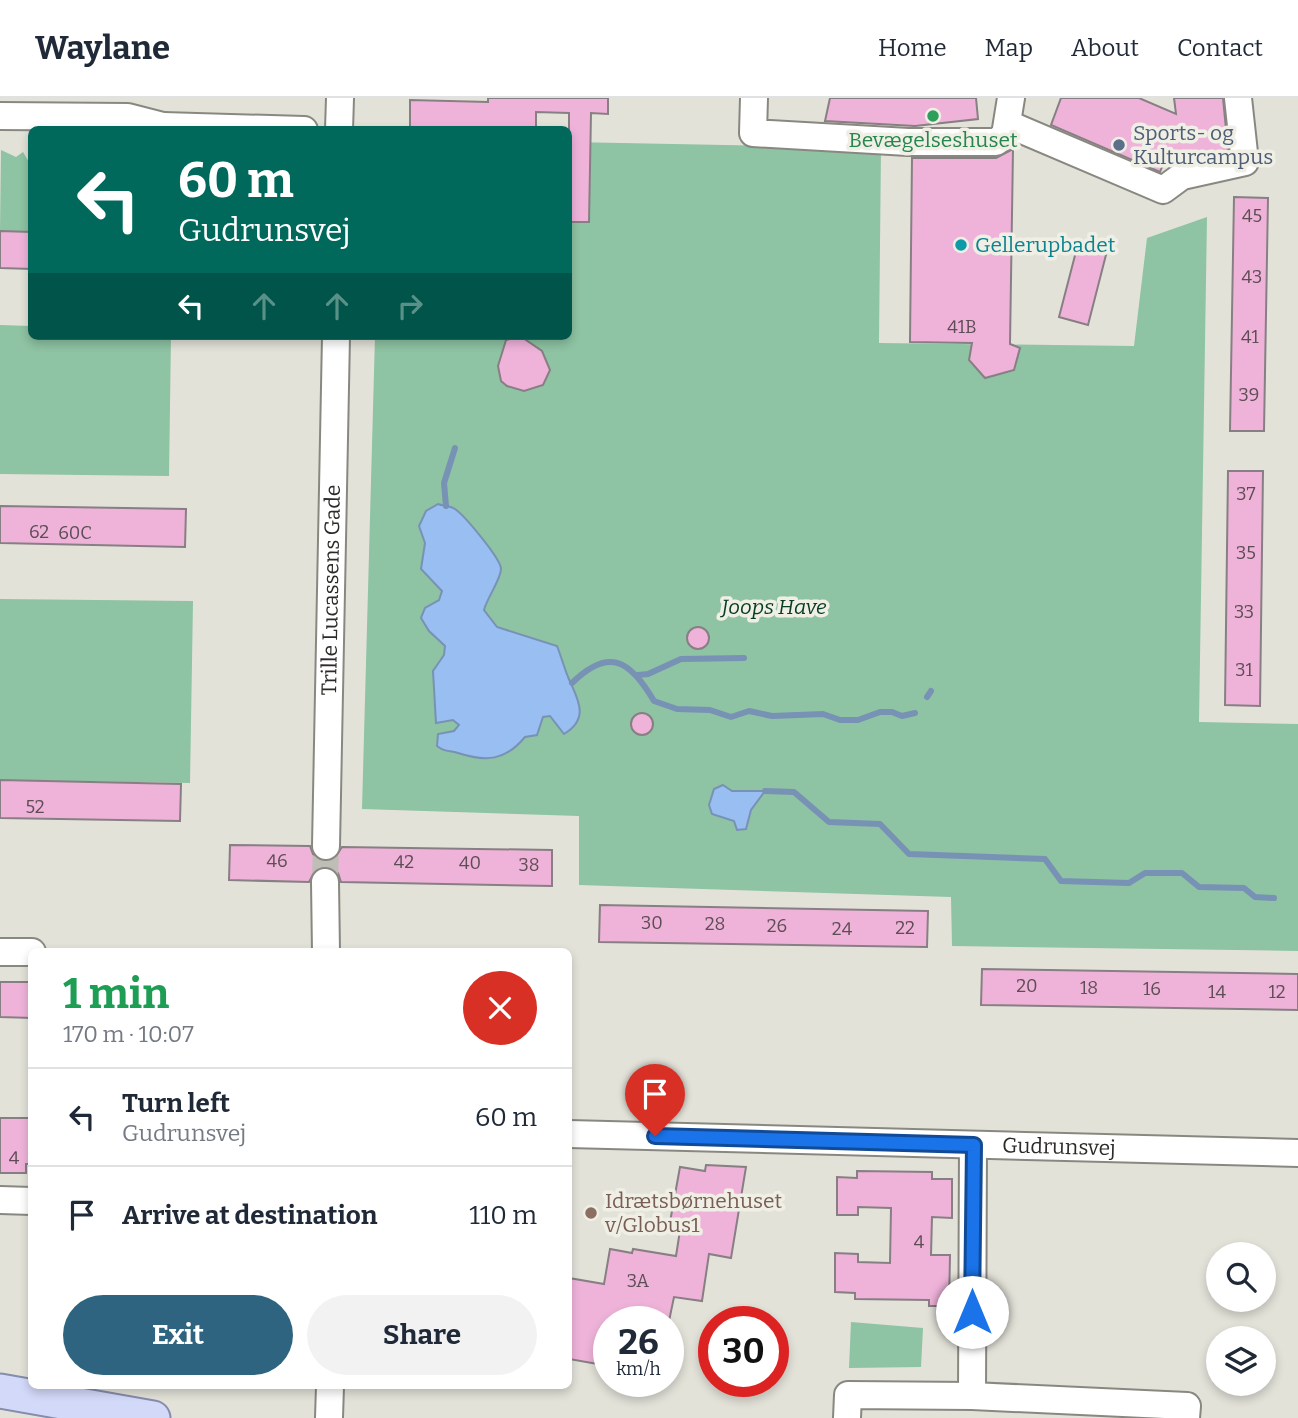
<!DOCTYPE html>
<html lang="en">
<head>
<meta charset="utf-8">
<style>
	:root { --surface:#fff; --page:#f2f2f3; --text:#1f2937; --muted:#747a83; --line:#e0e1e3; --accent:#2e647f }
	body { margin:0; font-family:Bitter,serif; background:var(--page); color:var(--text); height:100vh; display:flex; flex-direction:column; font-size:26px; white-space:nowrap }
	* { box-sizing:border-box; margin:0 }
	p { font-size:23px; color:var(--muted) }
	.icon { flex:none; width:38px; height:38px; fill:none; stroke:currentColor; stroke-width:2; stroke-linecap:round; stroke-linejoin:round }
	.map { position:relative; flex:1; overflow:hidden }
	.panel { position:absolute; left:28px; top:850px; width:544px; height:441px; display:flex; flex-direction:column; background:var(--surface); border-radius:10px; box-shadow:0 4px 10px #0003 }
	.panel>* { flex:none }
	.banner { position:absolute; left:28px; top:28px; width:544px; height:214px; border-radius:10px; box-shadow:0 4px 10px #0003; background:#00695c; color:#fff; overflow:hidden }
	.controls { position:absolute; left:1206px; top:1144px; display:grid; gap:14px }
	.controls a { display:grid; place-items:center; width:70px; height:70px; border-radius:50%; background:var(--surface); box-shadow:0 4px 10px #0003; font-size:35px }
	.speed { position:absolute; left:593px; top:1208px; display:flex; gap:14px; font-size:35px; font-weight:700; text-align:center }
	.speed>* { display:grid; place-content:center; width:91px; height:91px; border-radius:50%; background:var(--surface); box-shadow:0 4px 10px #0003; line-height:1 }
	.speed small { font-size:18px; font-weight:400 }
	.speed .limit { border:10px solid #d22; background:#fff; color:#111 }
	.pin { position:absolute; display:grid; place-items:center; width:60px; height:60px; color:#fff; margin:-72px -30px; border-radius:50% 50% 50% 0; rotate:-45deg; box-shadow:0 0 7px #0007 }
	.pin .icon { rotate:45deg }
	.me { position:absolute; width:77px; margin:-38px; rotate:0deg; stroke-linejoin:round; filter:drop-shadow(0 0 5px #0008) }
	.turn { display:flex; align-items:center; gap:24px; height:147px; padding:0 35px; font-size:32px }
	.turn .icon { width:91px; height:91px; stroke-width:2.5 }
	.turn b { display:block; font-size:49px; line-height:60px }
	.lanes { display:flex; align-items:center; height:66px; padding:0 35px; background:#0003; justify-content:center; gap:35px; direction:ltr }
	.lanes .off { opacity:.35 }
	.round { display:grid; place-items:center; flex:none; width:74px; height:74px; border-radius:37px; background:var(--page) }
	.overview { display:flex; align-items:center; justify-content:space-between; height:119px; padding:0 35px }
	h1 { font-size:42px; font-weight:700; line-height:52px; color:#1e9e55 }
	.primary-button { display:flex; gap:14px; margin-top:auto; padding:14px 35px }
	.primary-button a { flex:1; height:80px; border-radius:42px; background:var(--accent); color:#fff; font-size:28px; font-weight:700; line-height:80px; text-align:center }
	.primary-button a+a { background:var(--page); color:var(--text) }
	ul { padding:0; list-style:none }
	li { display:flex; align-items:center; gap:21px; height:98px; padding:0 35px; border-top:2px solid var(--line) }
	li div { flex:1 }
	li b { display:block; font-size:26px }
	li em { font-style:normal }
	header { display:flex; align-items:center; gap:42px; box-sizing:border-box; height:98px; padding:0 35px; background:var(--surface); border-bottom:2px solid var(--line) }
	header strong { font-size:33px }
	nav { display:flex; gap:38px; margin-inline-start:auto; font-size:24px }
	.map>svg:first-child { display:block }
</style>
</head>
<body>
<header>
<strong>Waylane</strong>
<nav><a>Home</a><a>Map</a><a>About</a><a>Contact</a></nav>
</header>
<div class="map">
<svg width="1298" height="1320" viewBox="0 0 1298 1320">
	<rect width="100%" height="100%" fill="#e3e2d9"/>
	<g fill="#8ec3a3">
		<path d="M569,44l312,6 -2,195 255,3 13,-108 60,-21 -8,505 99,2v227l-346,-5 -1,-49 -372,-12v-69l-217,-7 13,-473h194z"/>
		<path d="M1,52l15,7 7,-5 6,10 2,-1v71l-31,-1z"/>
		<path d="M0,227l31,1 1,10h139l-2,140 -169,-2z"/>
		<path d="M0,501l193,2 -3,182 -190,-3z"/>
		<path d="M851,1224l72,6 -2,39 -72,1z"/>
	</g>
	<g fill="#98bef2" stroke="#7892b5" stroke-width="2">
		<path d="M438,406c5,2 13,2 17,5 10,7 46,50 46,60 0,10 -14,29 -17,41l13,17 60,19c4,10 7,21 11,31 9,21 23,41 -4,57l-14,-18 -7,1 -6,18 -12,2c-20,24 -39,25 -67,16 -9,-3 -12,0 -21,-7l1,-12 16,-3 5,-6 -6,-5 -17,3 -3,-52 11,-16 1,-9 -16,-15 -8,-13 4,-10 14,-8 3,-9 -21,-22 4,-26 -6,-17 7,-15z"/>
		<path d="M723,687l9,6h33l-14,19 -5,19 -9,1 -3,-9 -22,-7 -3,-9 5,-16z"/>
	</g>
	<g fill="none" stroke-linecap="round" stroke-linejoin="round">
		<g stroke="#7892b5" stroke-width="6">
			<path d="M446,408l-2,-23 11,-35"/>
			<path d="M638,577l10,-1 33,-15 63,-1"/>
			<path d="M572,585c37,-36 58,-23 82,18l23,8 33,1 21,7 18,-6 23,5 51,-2 17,6h18l22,-8h12l10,4 13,-3"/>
			<path d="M927,599l4,-6"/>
			<path d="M765,693l29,1 35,30 51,2 29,30 136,5 16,22 68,2 16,-10h37l17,14 45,1 11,9 19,1"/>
		</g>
	</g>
	<g fill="#efb3da" stroke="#877f83" stroke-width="2">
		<path d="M488,0h120v16l-17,-1 -2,109h-20v-109l-33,-1v18h-126v-30l78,2z"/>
		<path d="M830,0h146l2,21 -63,7 -90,-5z"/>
		<path d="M1061,0h78l37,16 -2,-16h49l5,52 -64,12 -4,10 -109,-47z"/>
		<path d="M1013,51l-3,195 10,4 -6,22 -29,8 -16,-18 3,-17 -62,-1 2,-184h84z"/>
		<path d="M1234,99l34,1 -4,233h-34z"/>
		<path d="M0,133l32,1v37l-32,-1z"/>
		<path d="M1079,142l29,7 -20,78 -29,-8z"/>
		<path d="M520,238l22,15 8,19 -7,15 -19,6 -17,-5 -6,-5 -3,-15 8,-26z"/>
		<path d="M1228,373h35l-3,235 -35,-1z"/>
		<path d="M0,408l186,3 -1,38 -185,-4z"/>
		<circle cx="698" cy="540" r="11"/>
		<circle cx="642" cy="626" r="11"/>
		<path d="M0,682l181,4 -1,37 -180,-3z"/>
		<path d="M230,747l80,1 3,8 12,8 9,-3 8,-12 210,3v36l-211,-4 -3,-9 -13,-7 -9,3 -7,13 -80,-2z"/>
		<path d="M600,807l328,6 -1,36 -328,-5z"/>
		<path d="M982,871l316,5v36l-317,-5z"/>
		<path d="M0,884h30l2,36 -32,-1z"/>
		<path d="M0,1020h32v46h-6v9h-26z"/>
		<path d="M706,1067l40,2 -15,91 -22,-4 -7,47 -28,-4 -5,24h-60v45l-40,-7v-81l35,6 6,-35 22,4 1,-4 43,7 5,-32 -11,-2 10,-55 25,4z"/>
		<path d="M857,1073l75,1v7h20v39l-20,-1 -1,38h19l-1,51h-20v-6l-74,-1v-6l-20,-1v-39l23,1v8l32,1 1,-55 -33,-1v8h-21v-38l20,1z"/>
	</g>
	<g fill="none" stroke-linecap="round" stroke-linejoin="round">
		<path stroke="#bebdb6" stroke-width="26" stroke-dasharray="26 13" stroke-linecap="butt" d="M325,784l1,-36"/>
		<g stroke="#898880" stroke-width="30">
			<g id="minor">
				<path d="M754,0l-1,35 155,9h88l9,-7 6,-37"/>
				<path d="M0,18l128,1 35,9"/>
				<path d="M1008,26l155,66 19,-14 63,-14 -7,-64"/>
				<path d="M148,32l15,-4 141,4"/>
				<path d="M339,32l1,-32"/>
				<path id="s1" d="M326,748l10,-510"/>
				<path d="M325,784l1,70"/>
				<path d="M0,854h32"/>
				<path id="s2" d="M569,1036l729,19"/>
				<path d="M0,1102l32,1"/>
				<path d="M972,1298l1,-251"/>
				<path d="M329,1320l1,-32"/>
				<path d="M847,1320l1,-23 124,1 215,10 -1,12"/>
			</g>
		</g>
		<g stroke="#868cad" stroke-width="37">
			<path id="major" d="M0,1293l153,27"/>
		</g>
		<use href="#minor" stroke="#fff" stroke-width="26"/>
		<use href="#major" stroke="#d3d9f8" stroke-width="33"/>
	</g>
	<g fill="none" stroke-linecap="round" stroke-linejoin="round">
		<g stroke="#114b97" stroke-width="18">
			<path id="route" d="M655,1038l319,9 -2,167"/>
		</g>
		<use href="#route" stroke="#1a73e8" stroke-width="12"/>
	</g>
	<circle fill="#2e9e5b" stroke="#f0efe6" stroke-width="2.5" cx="933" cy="18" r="7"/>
	<circle fill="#5c6f8a" stroke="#f0efe6" stroke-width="2.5" cx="1119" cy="47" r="7"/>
	<circle fill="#0f9aa8" stroke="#f0efe6" stroke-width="2.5" cx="961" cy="147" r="7"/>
	<circle fill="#8d6e63" stroke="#f0efe6" stroke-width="2.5" cx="591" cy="1115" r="7"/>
	<g text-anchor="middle" stroke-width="7" stroke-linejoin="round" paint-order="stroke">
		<g font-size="18" fill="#5d4d54">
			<text x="1252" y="124">45</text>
			<text x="1252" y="185">43</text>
			<text x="962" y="235">41B</text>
			<text x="1250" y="245">41</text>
			<text x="1249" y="303">39</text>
			<text x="1246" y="402">37</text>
			<text x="39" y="440">62</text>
			<text x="75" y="441">60C</text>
			<text x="1246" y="461">35</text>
			<text x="1244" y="520">33</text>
			<text x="1244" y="578">31</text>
			<text x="35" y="715">52</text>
			<text x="277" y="769">46</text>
			<text x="404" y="770">42</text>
			<text x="470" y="771">40</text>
			<text x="529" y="773">38</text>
			<text x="652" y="831">30</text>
			<text x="715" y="832">28</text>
			<text x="777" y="834">26</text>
			<text x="905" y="836">22</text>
			<text x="842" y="837">24</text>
			<text x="1027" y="894">20</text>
			<text x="1089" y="896">18</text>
			<text x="1152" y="897">16</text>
			<text x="1217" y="900">14</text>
			<text x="1277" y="900">12</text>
			<text x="14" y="1066">4</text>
			<text x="919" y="1150">4</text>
			<text x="638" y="1189">3A</text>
		</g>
		<g font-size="21" fill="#4e5e75" stroke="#f0efe6" text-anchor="start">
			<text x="1133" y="42">Sports- og<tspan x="1133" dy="24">Kulturcampus</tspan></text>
		</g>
		<g font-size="21" fill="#27864d" stroke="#f0efe6">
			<text x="933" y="49">Bevægelseshuset</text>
		</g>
		<g font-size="21" fill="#0d838f" stroke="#f0efe6" text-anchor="start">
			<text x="975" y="154">Gellerupbadet</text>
		</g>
		<g font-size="21" fill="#2c2b28" stroke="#f0efe6">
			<text dy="7" stroke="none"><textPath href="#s1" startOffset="256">Trille Lucassens Gade</textPath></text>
			<text dy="7" stroke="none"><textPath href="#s2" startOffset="490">Gudrunsvej</textPath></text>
		</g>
		<g font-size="21" font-style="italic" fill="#083d24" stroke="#f0efe6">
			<text x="774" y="516">Joops Have</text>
		</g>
		<g font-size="21" fill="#785e54" stroke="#f0efe6" text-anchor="start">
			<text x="605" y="1110">Idrætsbørnehuset<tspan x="605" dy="24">v/Globus1</tspan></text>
		</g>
	</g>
</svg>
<div class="controls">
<a><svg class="icon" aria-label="search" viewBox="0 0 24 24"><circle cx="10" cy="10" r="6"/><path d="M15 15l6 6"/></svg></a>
<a><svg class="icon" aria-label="layers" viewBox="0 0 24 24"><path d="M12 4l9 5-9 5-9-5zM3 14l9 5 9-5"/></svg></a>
</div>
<div class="speed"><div>26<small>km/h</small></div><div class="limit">30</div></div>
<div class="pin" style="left:655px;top:1038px;background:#d93025"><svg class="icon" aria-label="arrive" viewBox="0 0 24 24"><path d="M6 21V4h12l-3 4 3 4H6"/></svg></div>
<svg class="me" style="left:972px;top:1214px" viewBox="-20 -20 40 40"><circle r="19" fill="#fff"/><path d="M0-13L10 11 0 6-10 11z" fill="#1a73e8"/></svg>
<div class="banner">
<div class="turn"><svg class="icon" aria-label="left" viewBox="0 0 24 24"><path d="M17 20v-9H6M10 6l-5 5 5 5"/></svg><div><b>60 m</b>Gudrunsvej</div></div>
<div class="lanes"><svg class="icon" aria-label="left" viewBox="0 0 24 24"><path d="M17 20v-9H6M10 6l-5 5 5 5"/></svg><svg class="icon off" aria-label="ahead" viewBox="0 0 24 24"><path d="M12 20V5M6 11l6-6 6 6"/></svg><svg class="icon off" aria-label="ahead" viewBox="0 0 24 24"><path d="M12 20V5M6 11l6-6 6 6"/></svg><svg class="icon off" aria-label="right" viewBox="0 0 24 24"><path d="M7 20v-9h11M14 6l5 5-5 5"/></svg></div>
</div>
<section class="panel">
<div class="overview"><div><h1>1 min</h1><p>170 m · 10:07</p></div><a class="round" style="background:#d93025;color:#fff"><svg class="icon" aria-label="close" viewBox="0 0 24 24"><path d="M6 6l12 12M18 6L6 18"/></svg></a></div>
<ul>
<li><svg class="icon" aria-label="left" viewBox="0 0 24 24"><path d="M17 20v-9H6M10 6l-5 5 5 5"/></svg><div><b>Turn left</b><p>Gudrunsvej</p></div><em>60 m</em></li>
<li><svg class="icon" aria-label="arrive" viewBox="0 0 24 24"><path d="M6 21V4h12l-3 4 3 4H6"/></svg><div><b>Arrive at destination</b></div><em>110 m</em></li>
</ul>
<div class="primary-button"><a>Exit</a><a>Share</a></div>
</section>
</div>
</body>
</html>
